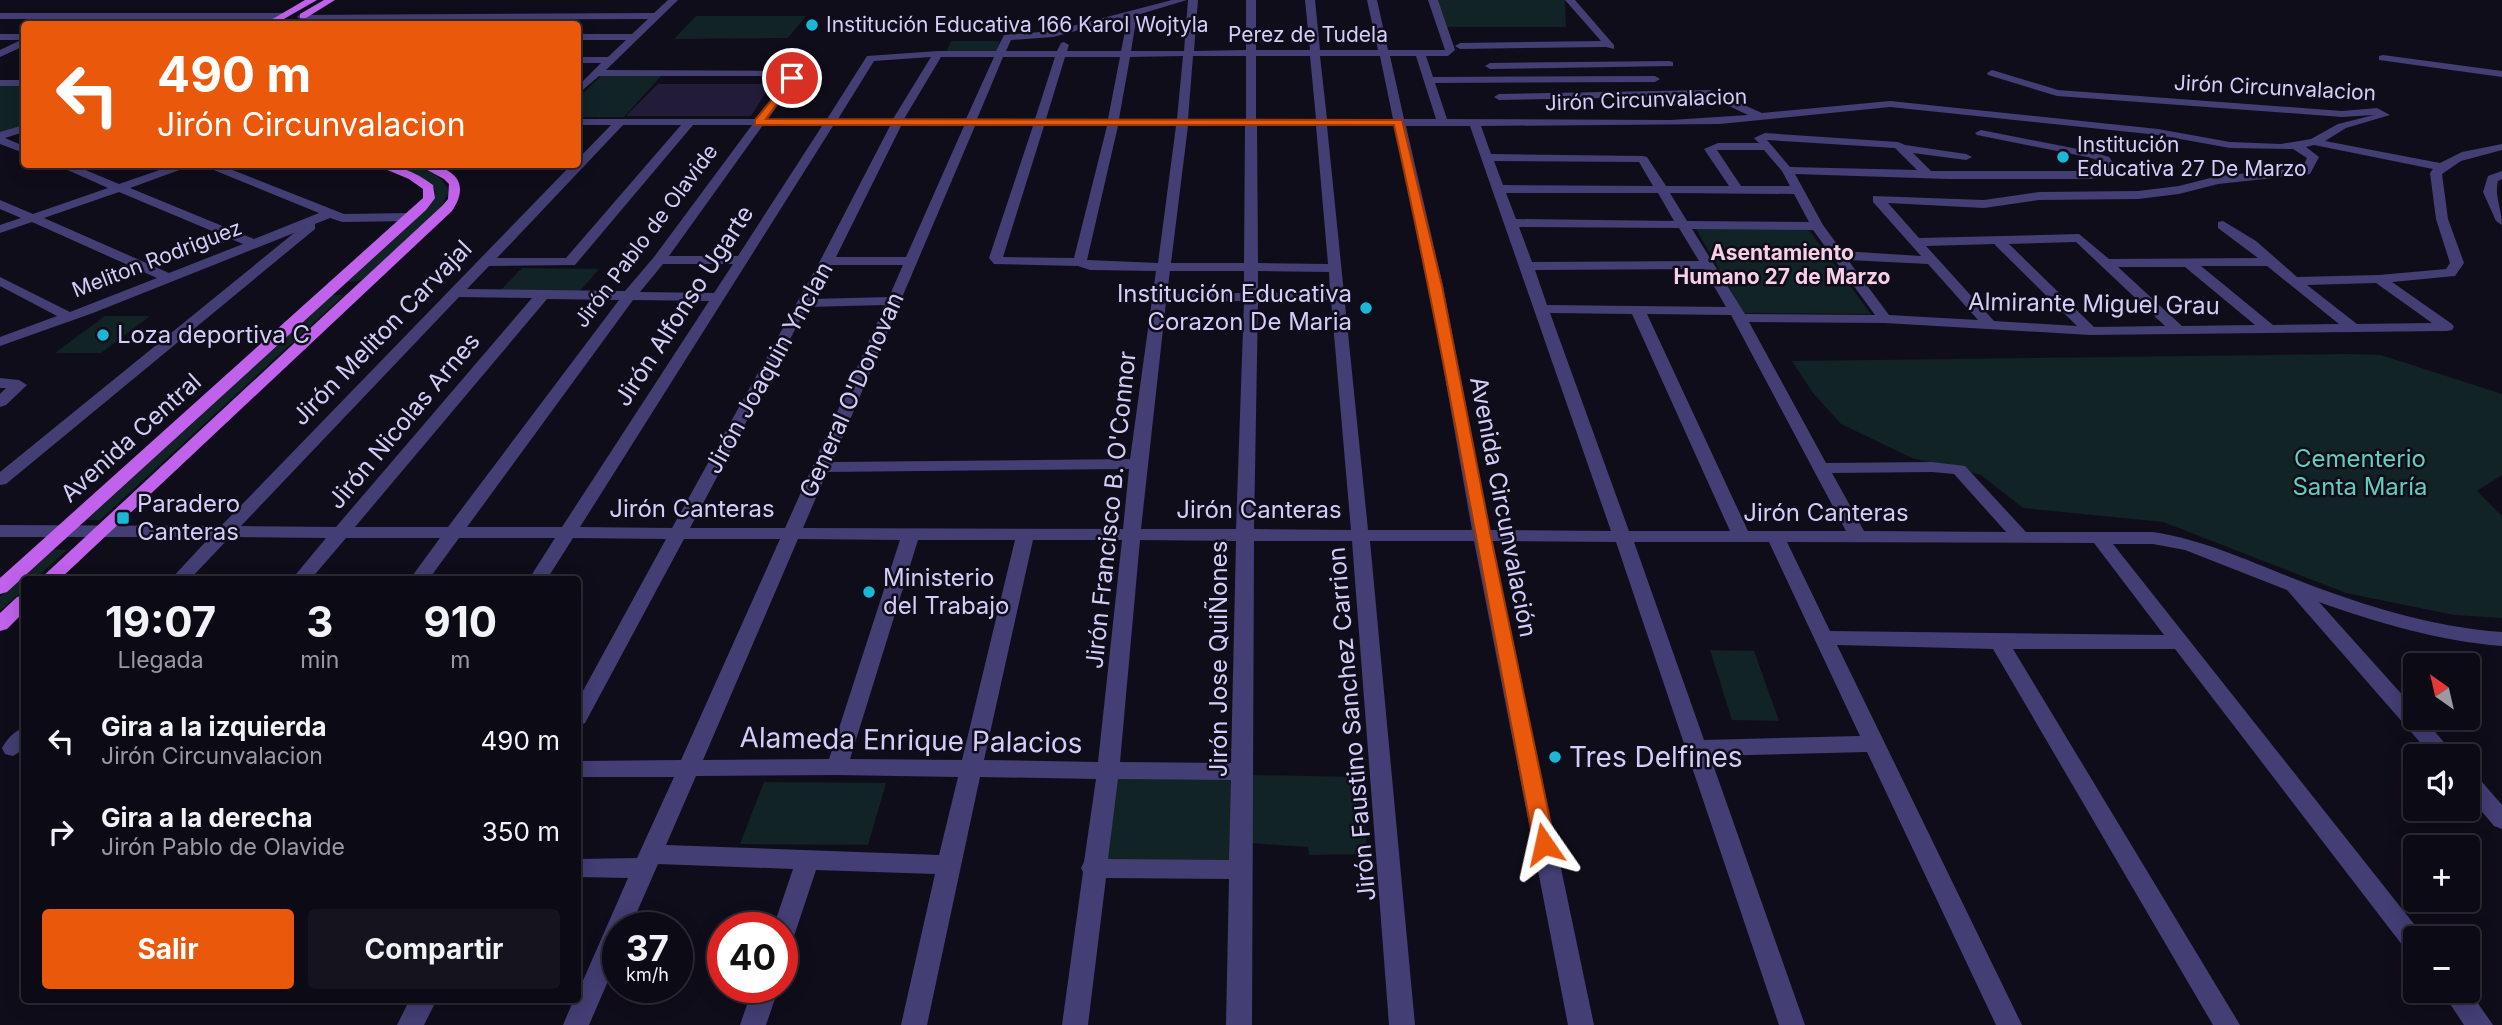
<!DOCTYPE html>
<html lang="es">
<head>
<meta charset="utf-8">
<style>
	:root { --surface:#0c0a14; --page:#15131d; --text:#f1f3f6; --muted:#9a9aa0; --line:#2c2b34; --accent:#ea580c }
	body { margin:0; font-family:Inter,sans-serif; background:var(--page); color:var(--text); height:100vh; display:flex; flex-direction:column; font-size:26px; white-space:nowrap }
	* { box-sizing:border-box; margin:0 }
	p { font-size:23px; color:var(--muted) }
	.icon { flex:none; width:38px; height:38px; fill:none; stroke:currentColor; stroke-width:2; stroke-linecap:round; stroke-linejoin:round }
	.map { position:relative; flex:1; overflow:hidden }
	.panel { position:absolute; left:21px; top:576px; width:560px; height:427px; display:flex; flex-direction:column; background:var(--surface); border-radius:7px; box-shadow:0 4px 18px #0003,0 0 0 2px var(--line) }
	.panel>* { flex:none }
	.top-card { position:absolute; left:21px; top:21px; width:560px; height:147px; border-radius:7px; box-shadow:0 4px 18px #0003,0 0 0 2px var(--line); background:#ea580c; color:#fff; overflow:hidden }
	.needle { width:46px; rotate:326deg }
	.tools { position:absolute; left:2403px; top:653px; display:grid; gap:14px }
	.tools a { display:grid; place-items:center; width:77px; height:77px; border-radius:7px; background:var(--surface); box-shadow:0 4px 18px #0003,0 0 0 2px var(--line); font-size:35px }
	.speed { position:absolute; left:602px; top:912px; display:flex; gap:14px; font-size:35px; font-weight:700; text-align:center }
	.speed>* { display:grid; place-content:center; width:91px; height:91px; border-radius:50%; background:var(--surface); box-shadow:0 4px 18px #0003,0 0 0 2px var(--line); line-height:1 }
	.speed small { font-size:18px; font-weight:400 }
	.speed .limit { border:10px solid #d22; background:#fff; color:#111 }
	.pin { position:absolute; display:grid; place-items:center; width:60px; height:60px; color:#fff; margin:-30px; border:4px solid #fff; border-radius:50%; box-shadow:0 2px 7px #0007 }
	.me { position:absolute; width:77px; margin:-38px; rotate:349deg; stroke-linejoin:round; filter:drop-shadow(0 0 5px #0008) }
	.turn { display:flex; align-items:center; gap:24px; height:147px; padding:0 21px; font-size:32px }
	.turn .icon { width:91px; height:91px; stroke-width:2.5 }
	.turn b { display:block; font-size:49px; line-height:60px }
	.eta { display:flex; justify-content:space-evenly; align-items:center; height:119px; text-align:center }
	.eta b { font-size:42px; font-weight:700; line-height:49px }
	.cta { display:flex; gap:14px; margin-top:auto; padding:14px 21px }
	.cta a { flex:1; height:80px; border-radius:7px; background:var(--accent); color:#fff; font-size:28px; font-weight:700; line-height:80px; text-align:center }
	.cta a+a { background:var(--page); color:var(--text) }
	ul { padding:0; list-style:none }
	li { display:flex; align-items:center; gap:21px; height:91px; padding:0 21px }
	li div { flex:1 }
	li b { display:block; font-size:26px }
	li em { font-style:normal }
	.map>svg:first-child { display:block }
</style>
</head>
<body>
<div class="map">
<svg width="2502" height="1025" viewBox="0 0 2502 1025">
	<rect width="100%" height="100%" fill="#100d1a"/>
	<g fill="#112324">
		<path d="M1438,0h127l1,27h-119z"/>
		<path d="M696,16h110l-18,22 -114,1z"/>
		<path d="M951,41h49l-4,11h-50z"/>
		<path d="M602,75h60l-38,42h-46v-19z"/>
		<path d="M0,84h24v43l-24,7z"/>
		<path d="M385,165c22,0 56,2 64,27l-10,18 -77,70 -13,2 -1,-2 86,-81 2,-7 -4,-8 -7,-5z"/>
		<path d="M1695,227l113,2 63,85 -127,-1z"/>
		<path d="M522,268l77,1 -19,22 -79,-1z"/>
		<path d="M331,295h13l-244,225h-16z"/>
		<path d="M105,316h45l-49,37h-46z"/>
		<path d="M2350,354l31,1 121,39v81l-25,16 25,25v102l-48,-3 -108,-22 -183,-71 -140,-14 -42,-33 -69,-17 -71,-34 -28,-31 -21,-32z"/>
		<path d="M53,549l14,1 -32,29h-11v10l-24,22v-14z"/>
		<path d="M1710,650l44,1 25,70 -47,-1z"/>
		<path d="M1110,774l127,2 -3,84h-135z"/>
		<path d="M1250,775l108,2 10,77 -59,1 -1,-8 -58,-4z"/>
		<path d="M764,782l122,1 -18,62 -128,-1z"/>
	</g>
	<path fill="#231c39" d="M658,84h113l-20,32h-125z"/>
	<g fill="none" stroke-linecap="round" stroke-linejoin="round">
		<g fill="#433e74" fill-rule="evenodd">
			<path d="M668,0h10l-72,70 182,1 9,7 -29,41h59l40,-63 71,-5h58l8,-16 49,-4 119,-31h15l-50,15 -6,36h53l4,-51h10l-4,51 52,-1v-50h10v50h54l-5,-50h10l5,50h58l-11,-50h10l11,50h57l-17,-50h10l17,50 -7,6h-22l7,21 222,-1 5,3 -5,3 -220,1 12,36 224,1 77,-5 -40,-19 -209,4 -5,-3 5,-3 211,-4 52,23 128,-12 268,28 72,13 51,2 30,-5 27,-15 36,-9 -32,2 -285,-21 -69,-21 -1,-2 5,-3 66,20 284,21 35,-3 13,7 -44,13 -21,13 115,22 22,-11 40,-8v6l-41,11 -19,13 6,45 16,44 -9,13 -63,6 60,42 2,3 -2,3 -5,1 -357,4 -205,-12 -136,-1 77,141 106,-1 33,4 61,66h127c52,8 98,30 147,49 65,25 132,46 202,51v14c-63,-5 -124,-23 -183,-44l96,107v9h8l33,38h-24l-145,-166 -102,-40 -32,-6h-40l312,394h-10v15l-9,-3 -231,-301h-162l227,376h-27l-220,-376 -156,-4 185,380h-26l-129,-273 -157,4 95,269h-26l-163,-483 -124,-1 102,484h-26l-94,-484h-104l45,484h-26l-37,-484h-98l-2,484h-26l3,-146 -123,-1 -18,147h-26l21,-153 -2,-4 3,-6 12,-83 -116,-2 -53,248h-26l34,-151 -119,-4 -22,66 -3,7 -9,3v-18h-9l20,-59 -135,-5 -28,64h-12v30l-29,67h-26l11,-26h4v-7l50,-114 -50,-1v-18l59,-1 37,-81h-96v-16l103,-1 99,-221h-96l-99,184 -7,3v-26l88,-161 -93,-1 -26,41h-18l26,-41h-96l-30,41h-19l30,-41h-94l-35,41h-19l34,-41 -96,-1 -40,42h-19l39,-42h-210v-12l221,1 351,-362h6v-5l33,-34h-33v-6h179l29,-40 -4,-3h-183l-21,18v-8l23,-23h-23v-6h30l18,-17h-48v-6h54l16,-15 -346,1 -5,-3 2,-2 355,-2zM1128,17l-7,34h-54l2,-6 -5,-3 -3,1 -4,8h-51l5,-11 42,-3zM1183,56l-6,63h-58l11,-62zM1193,56h53v63h-58zM1256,56h54l6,63h-60zM1320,56h60l13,63h-66zM1390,56h26l20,63h-32zM931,57l-38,62h-55l36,-58zM941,57h53l-28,62h-62zM1003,57h52l-20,62h-58zM1065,57h55l-12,62h-62zM1890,107l268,28 72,13 63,1 14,9 -5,10 -84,8 -39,10 -41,5 -99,1 -55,8 -111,-4v6l48,54 -79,-5 -19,-26 -28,-51 154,5h141l18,-3 8,-9 -7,-10 -16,-5 -112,-22 -6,3 2,2 110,22 14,4 3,6 -14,4h-159l-18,-18 53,7 6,-3 -6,-3 -61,-9 -7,-3 -133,-9 -11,5 5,5h-41l-14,6 25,37h-63l-19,-29 -4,-1 -152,-2 -10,-28 239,-2zM623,125h58l-115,133h-69zM693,125h59l-98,132 -29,34 -158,-2 22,-23 86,-1zM763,125l59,1 -84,130h-69zM833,126h57l-70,135 -148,267 -92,-1zM901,126h63l-58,131h-70zM975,126h58l-44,132 5,6 84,2 12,4 66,1 -26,188 -298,3zM1044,126h63l-33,132 -71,-1zM1118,126h58l-18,137 -71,-3zM1188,126h57l-1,137h-73zM1257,126h59l12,138 -70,-1zM1327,126h68l34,160 43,244h-104zM1406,126h64l141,405 -121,-1 -47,-244zM1767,140l128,8 22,22 -127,-3zM2314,145l119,24 -3,4 6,46 14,44 -4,6 -67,6 -82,2 -41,-36 -33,-20 -5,1v6l40,30 -149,1 -30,-25 -160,4 -31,-35 96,5 55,-8 99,-1 41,-5 39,-10 92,-10 9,-17 -13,-10zM1717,150h47l18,21 8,15h-49zM1494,161l145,1 14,24 -150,-1zM1506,193h152l16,28 -158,-2zM1670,193l124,1 15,28 -122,-1zM1519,227l160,1 20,33 -167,1zM1692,229l121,1 62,85 -130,-1zM2076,242l89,84 -71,1 -85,-83zM1995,244v1l82,81 -83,-5 -68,-75zM1848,260l80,4 50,56 -89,-5zM663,264h70l-19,29 -74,-1zM831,265h72l-14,32 -77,2zM2201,266h66l72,58 -66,1zM2118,267h67l70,58 -73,1zM1704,269l22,38 -179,-2 -12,-35zM1170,271h74v22l-77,1zM1258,271l71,1 1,20 -72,1zM2376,283l56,40 -75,1 -50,-39zM459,297l73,1 -196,229 -95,-1zM547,299l72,1 -171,227h-93zM633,300l76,1 -147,226h-95zM1331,300l20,230 -97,-1 4,-228zM1244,301l-8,228h-95l25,-227zM885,305l-100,223h-95l117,-221zM1550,313l82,1 98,217h-101zM1647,314l84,1 115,216h-98zM1129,469l-6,60 -320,-1 24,-56zM1932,472l22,2 52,58 -142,-1 -32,-58zM798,539l102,1 -71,219 -126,1zM918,540h97l-53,220 -112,-1zM1033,540h89l-24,222 -114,-2zM1140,540l96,1 -5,222 -111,-1zM1634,542h135l91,194 -156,4zM1787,542l307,1 70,92 -334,-4zM837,775l121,2 -19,78 -273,-10 30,-69zM1118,779l113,1 -2,80 -121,-1z"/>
			<path d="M1565,0h10l39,45v4l-8,-2 -146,2 -5,-3 5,-3 141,-2z"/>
			<path d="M0,13h284l5,3 -5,3h-284z"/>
			<path d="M0,34h24v12l-24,11v-7l21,-10h-21z"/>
			<path d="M2383,55l119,16v6l-123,-17v-4z"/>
			<path d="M1669,61l4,1v4l-183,3 -5,-3 5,-3z"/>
			<rect x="0" y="80" width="24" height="6"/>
			<path d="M24,125v7l-19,6 19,8v7l-24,-9v-12z"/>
			<path d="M54,164h17l48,20 58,-20h19l-66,24 124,51 65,-26 -120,-49h18l127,50 68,-1 6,4 -6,4 -70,1 -12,-4 -15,6v5l-309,255 -6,1v-13l294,-239 -201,80 -93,33v-9l57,-21 -57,-30v-9l70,35 87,-34 -125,-56 -32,11v-8l21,-7 -21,-9v-9l33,14 75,-26zM119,192l124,52 -74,29 -125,-55z"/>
			<path d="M2502,171v8l-4,2c-4,15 4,28 4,44l-6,-4 -13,-29 5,-16z"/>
			<path d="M0,378l19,2 8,5 -21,20 -6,2v-13l6,-6h-6z"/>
			<path d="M24,728v21l-11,7 -8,-2 -3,-6c5,-9 12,-17 22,-20z"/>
			<path d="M2468,773l8,2 26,30v24l-8,-3 -26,-31z"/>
			<path d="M753,987h26l-13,38h-26z"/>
			<path d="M2468,989l25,36h-29l-23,-35z"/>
			<path d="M410,999h27l-13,26h-27z"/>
		</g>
		<g fill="#c062eb" fill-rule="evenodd">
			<path d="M305,0h12l-42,24h-11z"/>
			<path d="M324,0h11l-29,18h-6v-4z"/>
			<path d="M373,164c24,0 41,7 60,21l2,13 -9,12 -419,382 -7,2v-16l423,-380v-9l-14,-10z"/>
			<path d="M416,164c31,0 58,14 36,47l-392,368h-20l403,-374 5,-6 1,-15 -5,-5z"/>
			<path d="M24,595v17l-17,17 -7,2v-18l17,-16z"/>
		</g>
	</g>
	<path fill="#ea580c" stroke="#983908" stroke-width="2" d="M792,75l4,3 -30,41 636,1 40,166 49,251 64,307 -3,6 -8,2 -7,-2 -3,-6c-47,-240 -87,-481 -140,-719h-639v-5z"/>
	<g fill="#1bb7d6" stroke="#100d1a" stroke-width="2.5">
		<circle cx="812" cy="25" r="7"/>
		<circle cx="2063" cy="157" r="7"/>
		<circle cx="1366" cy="308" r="7"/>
		<circle cx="103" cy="335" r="7"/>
		<rect x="116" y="511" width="14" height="14" rx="3.5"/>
		<circle cx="869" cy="592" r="7"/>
		<circle cx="1555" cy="757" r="7"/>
	</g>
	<g text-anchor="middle" stroke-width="5" stroke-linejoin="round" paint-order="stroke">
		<g font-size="21" fill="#d5cdf9" stroke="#100d1a" text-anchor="start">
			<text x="826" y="32">Institución Educativa 166 Karol Wojtyla</text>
			<text x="2077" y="152">Institución<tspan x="2077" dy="24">Educativa 27 De Marzo</tspan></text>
		</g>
		<g font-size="21" fill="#d5cdf9" stroke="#100d1a">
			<text x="1308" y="42">Perez de Tudela</text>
			<text transform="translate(2275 88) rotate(3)" y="7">Jirón Circunvalacion</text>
			<text transform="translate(1646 100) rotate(-2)" y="7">Jirón Circunvalacion</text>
			<text transform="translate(646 236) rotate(-53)" y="7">Jirón Pablo de Olavide</text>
			<text transform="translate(157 259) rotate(-21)" y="7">Meliton Rodriguez</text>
		</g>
		<g font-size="21" font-weight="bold" fill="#f9cfe7" stroke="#100d1a">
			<text x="1782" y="260">Asentamiento<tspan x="1782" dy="24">Humano 27 de Marzo</tspan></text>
		</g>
		<g font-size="24" fill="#d5cdf9" stroke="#100d1a" text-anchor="start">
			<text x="1352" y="302" text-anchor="end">Institución Educativa<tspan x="1352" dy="28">Corazon De Maria</tspan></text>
			<text x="117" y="343">Loza deportiva C</text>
			<text x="137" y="512">Paradero<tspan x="137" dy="28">Canteras</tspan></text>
			<text x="883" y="586">Ministerio<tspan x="883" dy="28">del Trabajo</tspan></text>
		</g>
		<g font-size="24" fill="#d5cdf9" stroke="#100d1a">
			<text transform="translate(2094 304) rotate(1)" y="8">Almirante Miguel Grau</text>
			<text transform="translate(684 306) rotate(-57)" y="8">Jirón Alfonso Ugarte</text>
			<text transform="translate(382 333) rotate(-46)" y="8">Jirón Meliton Carvajal</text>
			<text transform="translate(769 368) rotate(-61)" y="8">Jirón Joaquin Ynclan</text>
			<text transform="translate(852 395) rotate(-66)" y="8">General O'Donovan</text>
			<text transform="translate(404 421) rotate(-50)" y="8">Jirón Nicolas Arnes</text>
			<text transform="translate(131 438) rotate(-42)" y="8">Avenida Central</text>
			<text transform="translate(1503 507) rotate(79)" y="8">Avenida Circunvalación</text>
			<text x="692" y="517">Jirón Canteras</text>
			<text transform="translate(1111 510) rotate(-84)" y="8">Jirón Francisco B. O'Connor</text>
			<text x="1259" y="518">Jirón Canteras</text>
			<text x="1826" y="521">Jirón Canteras</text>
			<text transform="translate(1219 659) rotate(-90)" y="8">Jirón Jose QuiÑones</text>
			<text transform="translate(1352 724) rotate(-95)" y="8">Jirón Faustino Sanchez Carrion</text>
		</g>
		<g font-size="24" fill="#63ceba" stroke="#100d1a">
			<text x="2360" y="467">Cementerio<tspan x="2360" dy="28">Santa María</tspan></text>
		</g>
		<g font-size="28" fill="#d5cdf9" stroke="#100d1a">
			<text transform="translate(911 740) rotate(1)" y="10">Alameda Enrique Palacios</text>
		</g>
		<g font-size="28" fill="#d5cdf9" stroke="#100d1a" text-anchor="start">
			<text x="1569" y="767">Tres Delfines</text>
		</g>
	</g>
</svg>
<div class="tools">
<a><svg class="needle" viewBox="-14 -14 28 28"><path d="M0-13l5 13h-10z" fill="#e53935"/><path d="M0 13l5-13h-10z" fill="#9a9aa0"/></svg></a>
<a><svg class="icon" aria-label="sound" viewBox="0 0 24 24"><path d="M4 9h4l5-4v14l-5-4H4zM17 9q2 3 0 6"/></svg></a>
<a>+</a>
<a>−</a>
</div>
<div class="speed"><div>37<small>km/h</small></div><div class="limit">40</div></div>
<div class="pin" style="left:792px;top:78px;background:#d93025"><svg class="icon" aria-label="arrive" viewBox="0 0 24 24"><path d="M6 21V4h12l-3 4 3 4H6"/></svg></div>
<svg class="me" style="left:1544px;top:844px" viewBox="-20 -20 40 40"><path d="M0-17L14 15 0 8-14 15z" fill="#ea580c" stroke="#fff" stroke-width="4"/></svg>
<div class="top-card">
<div class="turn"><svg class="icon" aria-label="left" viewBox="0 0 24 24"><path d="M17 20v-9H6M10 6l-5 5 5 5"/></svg><div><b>490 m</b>Jirón Circunvalacion</div></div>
</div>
<section class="panel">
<div class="eta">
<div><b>19:07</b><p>Llegada</p></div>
<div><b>3</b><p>min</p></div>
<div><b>910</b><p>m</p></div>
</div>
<ul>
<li><svg class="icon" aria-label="left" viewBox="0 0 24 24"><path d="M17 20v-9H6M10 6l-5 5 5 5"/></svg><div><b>Gira a la izquierda</b><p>Jirón Circunvalacion</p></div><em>490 m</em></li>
<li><svg class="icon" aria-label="right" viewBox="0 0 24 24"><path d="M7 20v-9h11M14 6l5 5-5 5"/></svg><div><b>Gira a la derecha</b><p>Jirón Pablo de Olavide</p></div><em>350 m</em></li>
</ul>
<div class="cta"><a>Salir</a><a>Compartir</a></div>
</section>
</div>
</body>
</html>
